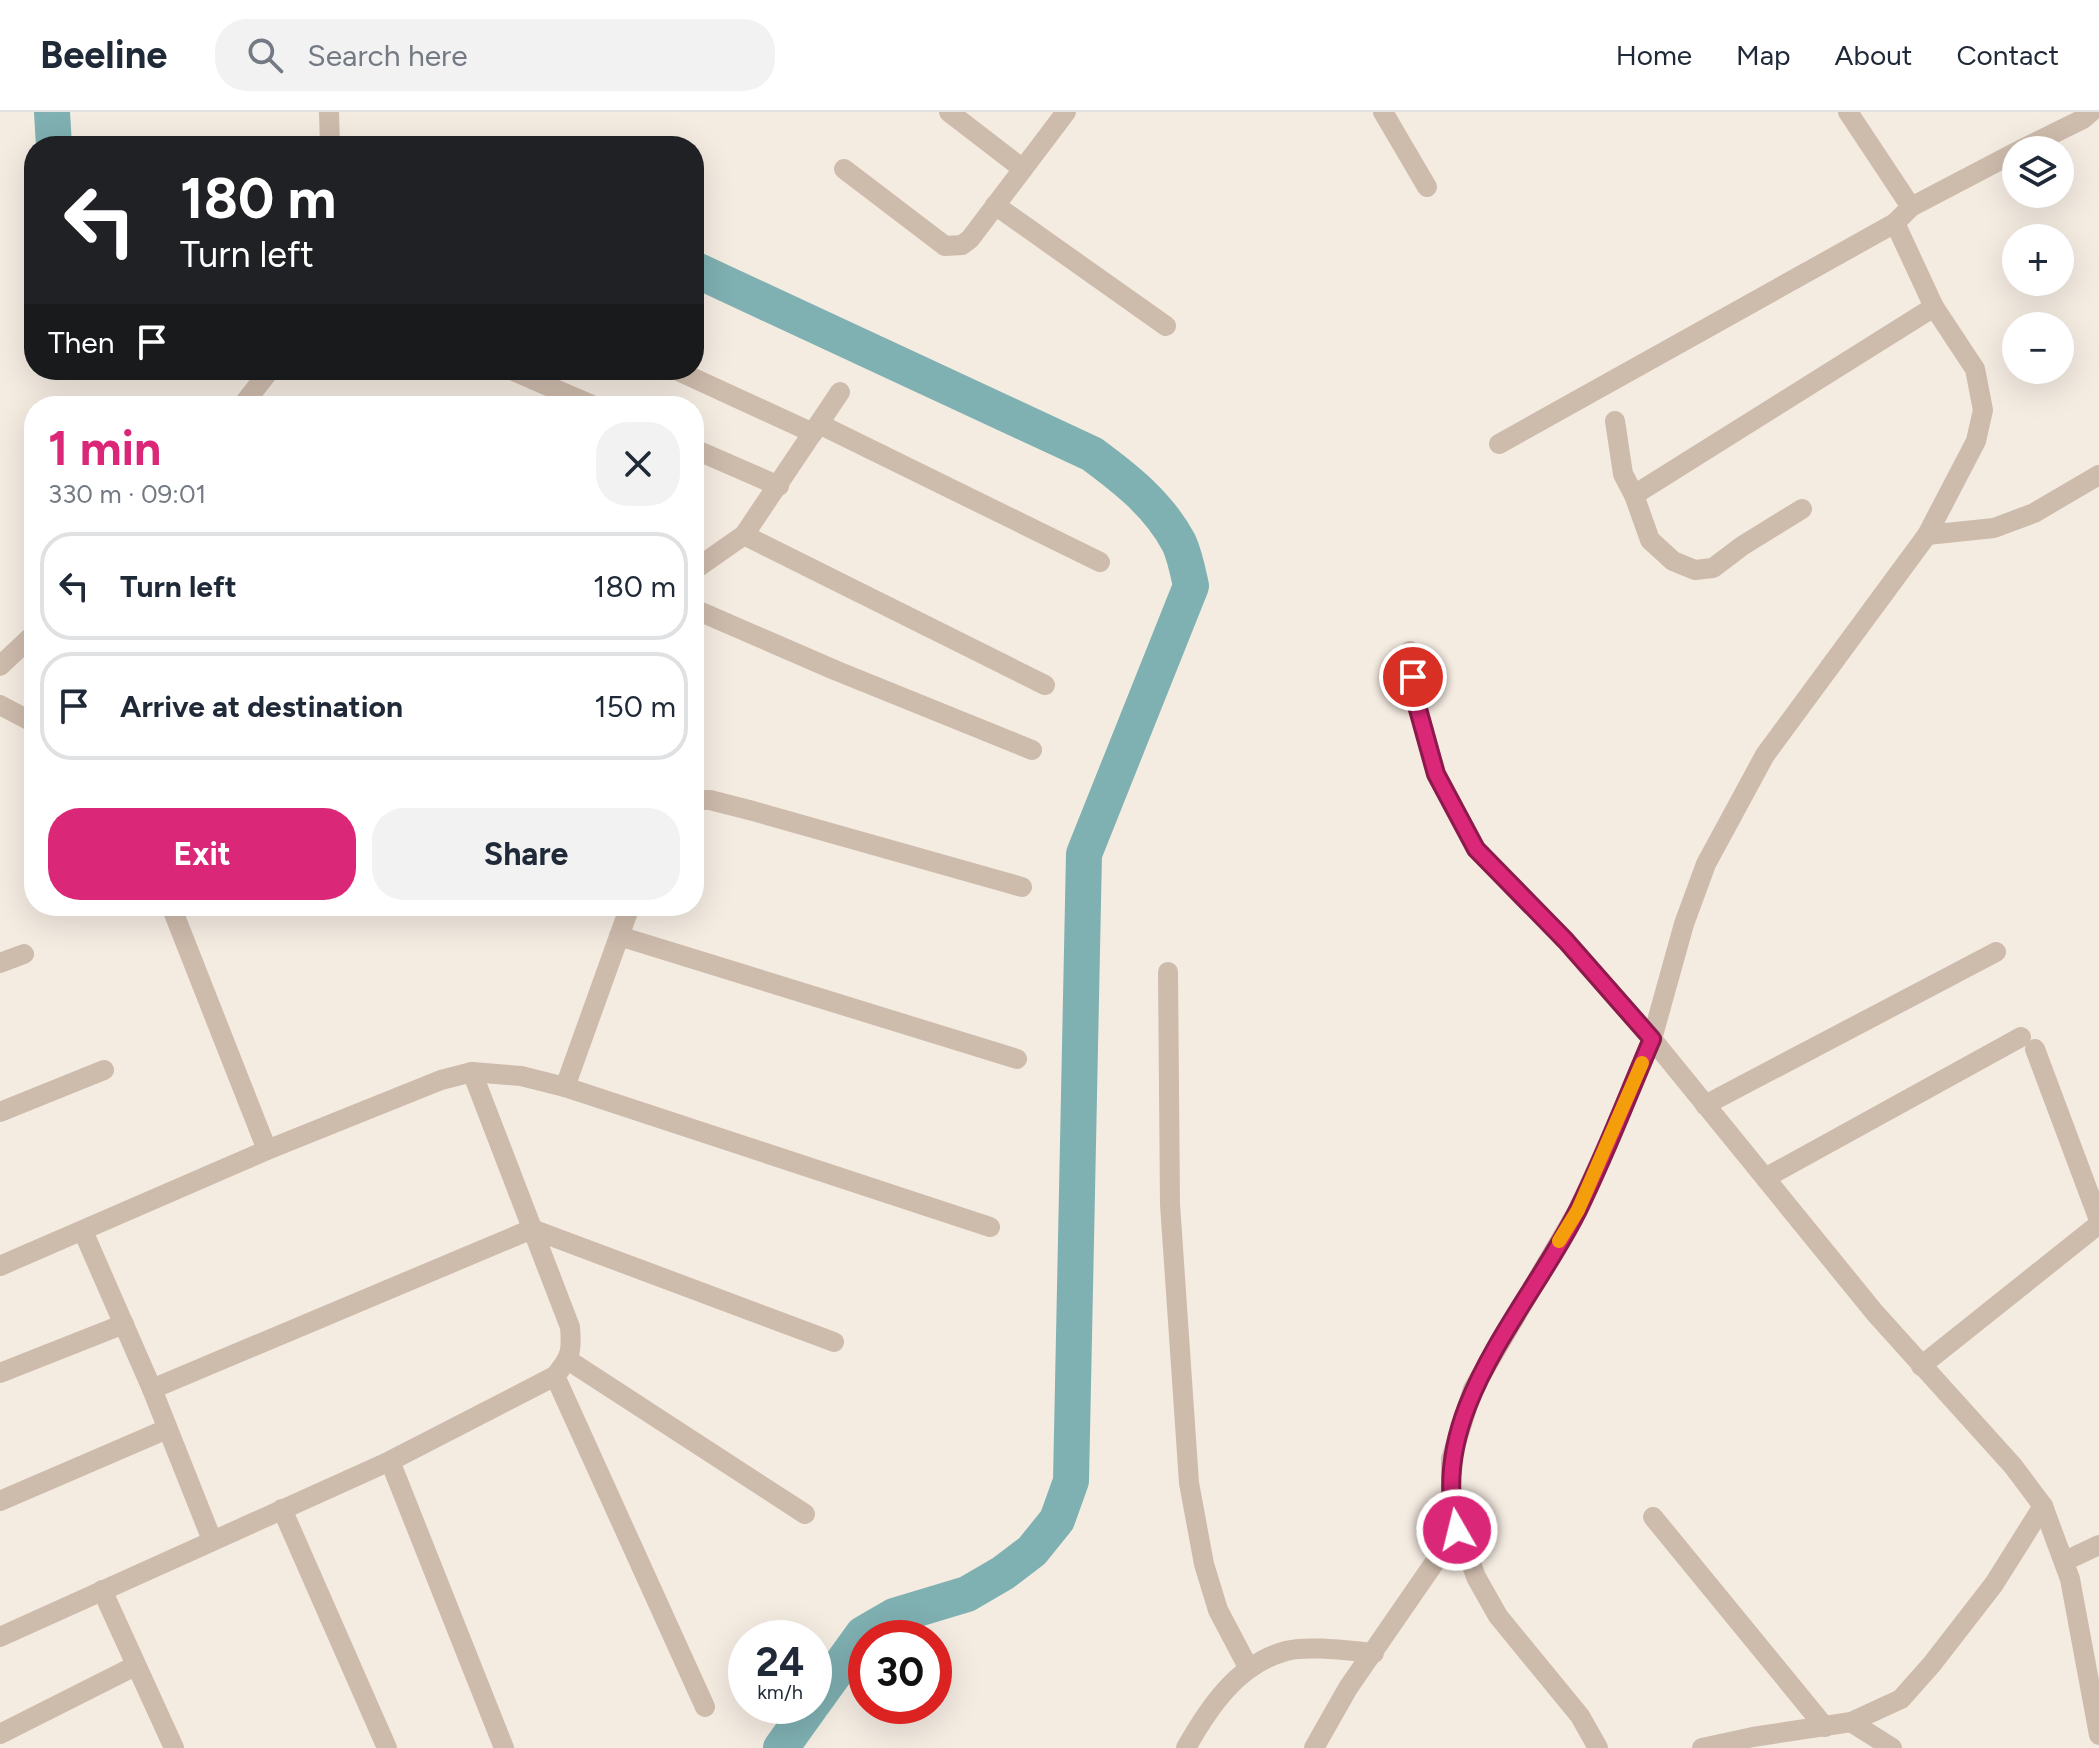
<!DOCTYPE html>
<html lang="en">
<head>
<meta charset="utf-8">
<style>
	:root { --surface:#fff; --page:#f2f2f3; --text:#1f2937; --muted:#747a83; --line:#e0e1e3; --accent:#db2777 }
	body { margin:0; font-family:Figtree,sans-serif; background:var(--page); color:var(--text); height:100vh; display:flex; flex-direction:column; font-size:30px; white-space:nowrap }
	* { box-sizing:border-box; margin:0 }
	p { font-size:26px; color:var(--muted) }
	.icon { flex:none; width:44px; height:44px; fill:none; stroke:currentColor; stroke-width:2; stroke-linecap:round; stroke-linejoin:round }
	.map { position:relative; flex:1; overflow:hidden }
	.side { position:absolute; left:24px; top:284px; width:680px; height:520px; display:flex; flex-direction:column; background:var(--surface); border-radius:32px; box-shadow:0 8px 32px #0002 }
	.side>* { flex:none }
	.banner { position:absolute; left:24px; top:24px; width:680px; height:244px; border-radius:32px; box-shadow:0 8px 32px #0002; background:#202124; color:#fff; overflow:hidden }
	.fabs { position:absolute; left:2002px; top:24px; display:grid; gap:16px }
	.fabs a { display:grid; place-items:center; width:72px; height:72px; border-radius:50%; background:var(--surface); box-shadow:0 8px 32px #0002; font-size:40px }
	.speed { position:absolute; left:728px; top:1508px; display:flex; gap:16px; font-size:40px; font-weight:700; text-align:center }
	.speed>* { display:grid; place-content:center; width:104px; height:104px; border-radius:50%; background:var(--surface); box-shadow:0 8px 32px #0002; line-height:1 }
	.speed small { font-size:20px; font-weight:400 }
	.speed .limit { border:12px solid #d22; background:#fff; color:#111 }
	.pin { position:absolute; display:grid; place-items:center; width:68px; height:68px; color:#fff; margin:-34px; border:4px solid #fff; border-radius:50%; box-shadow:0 2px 8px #0007 }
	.me { position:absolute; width:88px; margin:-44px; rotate:352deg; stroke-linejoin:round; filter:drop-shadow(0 0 6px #0008) }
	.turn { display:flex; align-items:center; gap:28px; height:168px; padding:0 24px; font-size:36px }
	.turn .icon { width:104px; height:104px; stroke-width:2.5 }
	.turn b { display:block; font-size:56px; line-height:68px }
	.then { display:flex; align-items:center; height:76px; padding:0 24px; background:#0003; gap:16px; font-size:30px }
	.round { display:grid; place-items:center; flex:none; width:84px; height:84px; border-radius:32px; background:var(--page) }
	.headline { display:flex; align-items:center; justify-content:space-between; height:136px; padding:0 24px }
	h1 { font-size:48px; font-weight:700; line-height:60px; color:var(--accent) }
	.button { display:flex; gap:16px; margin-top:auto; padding:16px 24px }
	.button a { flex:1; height:92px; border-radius:32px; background:var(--accent); color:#fff; font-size:32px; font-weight:700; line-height:92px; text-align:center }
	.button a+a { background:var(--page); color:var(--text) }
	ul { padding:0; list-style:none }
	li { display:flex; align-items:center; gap:24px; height:108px; margin:0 16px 12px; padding:0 8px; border:4px solid var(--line); border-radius:32px }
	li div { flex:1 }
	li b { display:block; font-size:30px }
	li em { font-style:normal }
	header { display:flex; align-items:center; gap:48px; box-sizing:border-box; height:112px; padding:0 40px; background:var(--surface); border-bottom:2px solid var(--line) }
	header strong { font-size:38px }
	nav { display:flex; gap:44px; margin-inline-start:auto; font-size:28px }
	.search { width:560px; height:72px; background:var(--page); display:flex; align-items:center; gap:20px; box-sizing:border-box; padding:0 28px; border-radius:32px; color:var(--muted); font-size:30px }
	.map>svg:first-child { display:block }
</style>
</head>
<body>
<header>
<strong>Beeline</strong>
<div class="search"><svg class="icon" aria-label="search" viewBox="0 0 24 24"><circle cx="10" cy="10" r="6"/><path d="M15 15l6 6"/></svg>Search here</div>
<nav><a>Home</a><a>Map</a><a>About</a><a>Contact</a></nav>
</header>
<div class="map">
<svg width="2099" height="1636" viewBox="0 0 2099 1636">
	<rect width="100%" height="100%" fill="#f4ebe1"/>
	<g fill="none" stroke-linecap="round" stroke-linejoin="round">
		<g stroke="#7fb0b2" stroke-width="36">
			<path d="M52,0l2,34"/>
			<path d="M694,157l398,185c34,25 67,51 87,89 6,13 9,29 12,43l-107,268 -13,627 -14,39 -25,31 -29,22 -36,21 -73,22 -31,18 -49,68"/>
			<path d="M781,1636l30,-42"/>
		</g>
		<g stroke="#cdbbac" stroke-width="20">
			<path d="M329,0l1,34"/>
			<path d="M949,0l74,57"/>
			<path d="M1383,0l44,75"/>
			<path d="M1848,0l63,95"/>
			<path d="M2020,38l63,-31 8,-7"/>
			<path d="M844,57l101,77 17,-1 8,-6 96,-127"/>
			<path d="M995,93l171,121"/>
			<path d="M511,258l83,36"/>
			<path d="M676,258l137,63"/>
			<path d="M242,294l28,-36"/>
			<path d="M1615,309l8,53 11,21 300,-188"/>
			<path d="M819,312l281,138"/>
			<path d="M1499,332l396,-221"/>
			<path d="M694,337l85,37"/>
			<path d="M1634,383l16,45 23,21 22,9 18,-2 29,-22 60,-37"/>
			<path d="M744,423l301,150"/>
			<path d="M1927,423l67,-7 40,-15 65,-38"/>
			<path d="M694,458l50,-35 96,-143"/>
			<path d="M694,497l143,62 195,79"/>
			<path d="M1410,539l6,51 20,72 40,75 90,92 86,98 223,274 138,153 30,40 -49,78 -62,80 -31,35 -50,23"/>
			<path d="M0,554l34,-32"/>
			<path d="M0,593l34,18"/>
			<path d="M694,688h16l43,11 269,76"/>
			<path d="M171,794l96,244"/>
			<path d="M619,824l398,123"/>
			<path d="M0,851l24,-9"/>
			<path d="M1168,860l2,232 19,279 15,81 14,46 30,57"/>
			<path d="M2035,937l64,171"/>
			<path d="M565,975l65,-181"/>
			<path d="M1705,993l291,-153"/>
			<path d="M0,1000l104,-42"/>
			<path d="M1765,1066l256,-141"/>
			<path d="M83,1119l69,158 60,151"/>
			<path d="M0,1154l267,-116 174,-70 31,-8 49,4 44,11 425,140"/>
			<path d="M568,1248l237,154"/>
			<path d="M1921,1254l178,-142"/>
			<path d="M0,1261l124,-49"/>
			<path d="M555,1264l150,331"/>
			<path d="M152,1277l380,-160 302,113"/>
			<path d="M390,1349l114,287"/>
			<path d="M0,1389l167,-72"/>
			<path d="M2043,1394l27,73 29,156"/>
			<path d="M282,1397l105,239"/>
			<path d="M1653,1405l172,210"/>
			<path d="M2065,1449l34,-16"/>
			<path d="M102,1478l72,158"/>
			<path d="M0,1525l390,-176 165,-85c16,-19 17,-25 15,-49l-98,-255"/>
			<path d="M0,1622l135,-68"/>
			<path d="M1186,1636c23,-41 52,-84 100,-97 21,-6 65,0 88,2"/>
			<path d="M1314,1636l34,-60 109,-158"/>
			<path d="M1598,1636l-18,-32 -82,-100 -22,-39 -25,-70v-48l22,-70 105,-179 31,-68 43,-103 32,-115 22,-60 59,-109 162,-220 49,-94 7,-31 -8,-41 -41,-62 -39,-84 16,-16 105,-55"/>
			<path d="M1702,1636l51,-11 98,-15 41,26"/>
		</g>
	</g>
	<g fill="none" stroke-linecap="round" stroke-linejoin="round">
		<g stroke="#8e194d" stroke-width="20">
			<path id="route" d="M1413,565l3,25 20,72 40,75 90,92 86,98c-24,56 -46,114 -73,169 -48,99 -154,204 -122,322"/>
		</g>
		<use href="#route" stroke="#db2777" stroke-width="14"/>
		<path stroke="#f59e0b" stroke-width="14" d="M1559,1129l19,-31 64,-147"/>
	</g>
</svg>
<div class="fabs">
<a><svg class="icon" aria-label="layers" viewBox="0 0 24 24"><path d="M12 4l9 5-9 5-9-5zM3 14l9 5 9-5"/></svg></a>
<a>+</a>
<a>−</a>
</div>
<div class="speed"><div>24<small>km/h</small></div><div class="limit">30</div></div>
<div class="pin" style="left:1413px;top:565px;background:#d93025"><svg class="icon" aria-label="arrive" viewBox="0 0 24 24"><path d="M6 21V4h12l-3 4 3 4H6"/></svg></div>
<svg class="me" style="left:1457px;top:1418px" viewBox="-20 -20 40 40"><circle r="17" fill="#db2777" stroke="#fff" stroke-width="3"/><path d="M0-11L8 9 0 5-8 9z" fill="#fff"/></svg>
<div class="banner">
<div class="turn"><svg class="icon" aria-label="left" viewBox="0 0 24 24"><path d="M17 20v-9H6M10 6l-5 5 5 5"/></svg><div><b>180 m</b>Turn left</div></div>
<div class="then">Then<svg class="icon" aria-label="arrive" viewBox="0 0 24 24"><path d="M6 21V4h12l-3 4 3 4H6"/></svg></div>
</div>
<section class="side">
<div class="headline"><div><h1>1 min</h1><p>330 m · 09:01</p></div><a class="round"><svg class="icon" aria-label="close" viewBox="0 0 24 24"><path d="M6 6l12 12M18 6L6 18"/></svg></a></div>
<ul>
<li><svg class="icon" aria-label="left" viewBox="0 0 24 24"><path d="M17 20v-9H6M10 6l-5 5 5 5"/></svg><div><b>Turn left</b></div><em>180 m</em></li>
<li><svg class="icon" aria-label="arrive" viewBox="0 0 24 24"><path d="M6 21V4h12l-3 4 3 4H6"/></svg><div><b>Arrive at destination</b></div><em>150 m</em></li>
</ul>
<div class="button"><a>Exit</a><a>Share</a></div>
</section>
</div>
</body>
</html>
